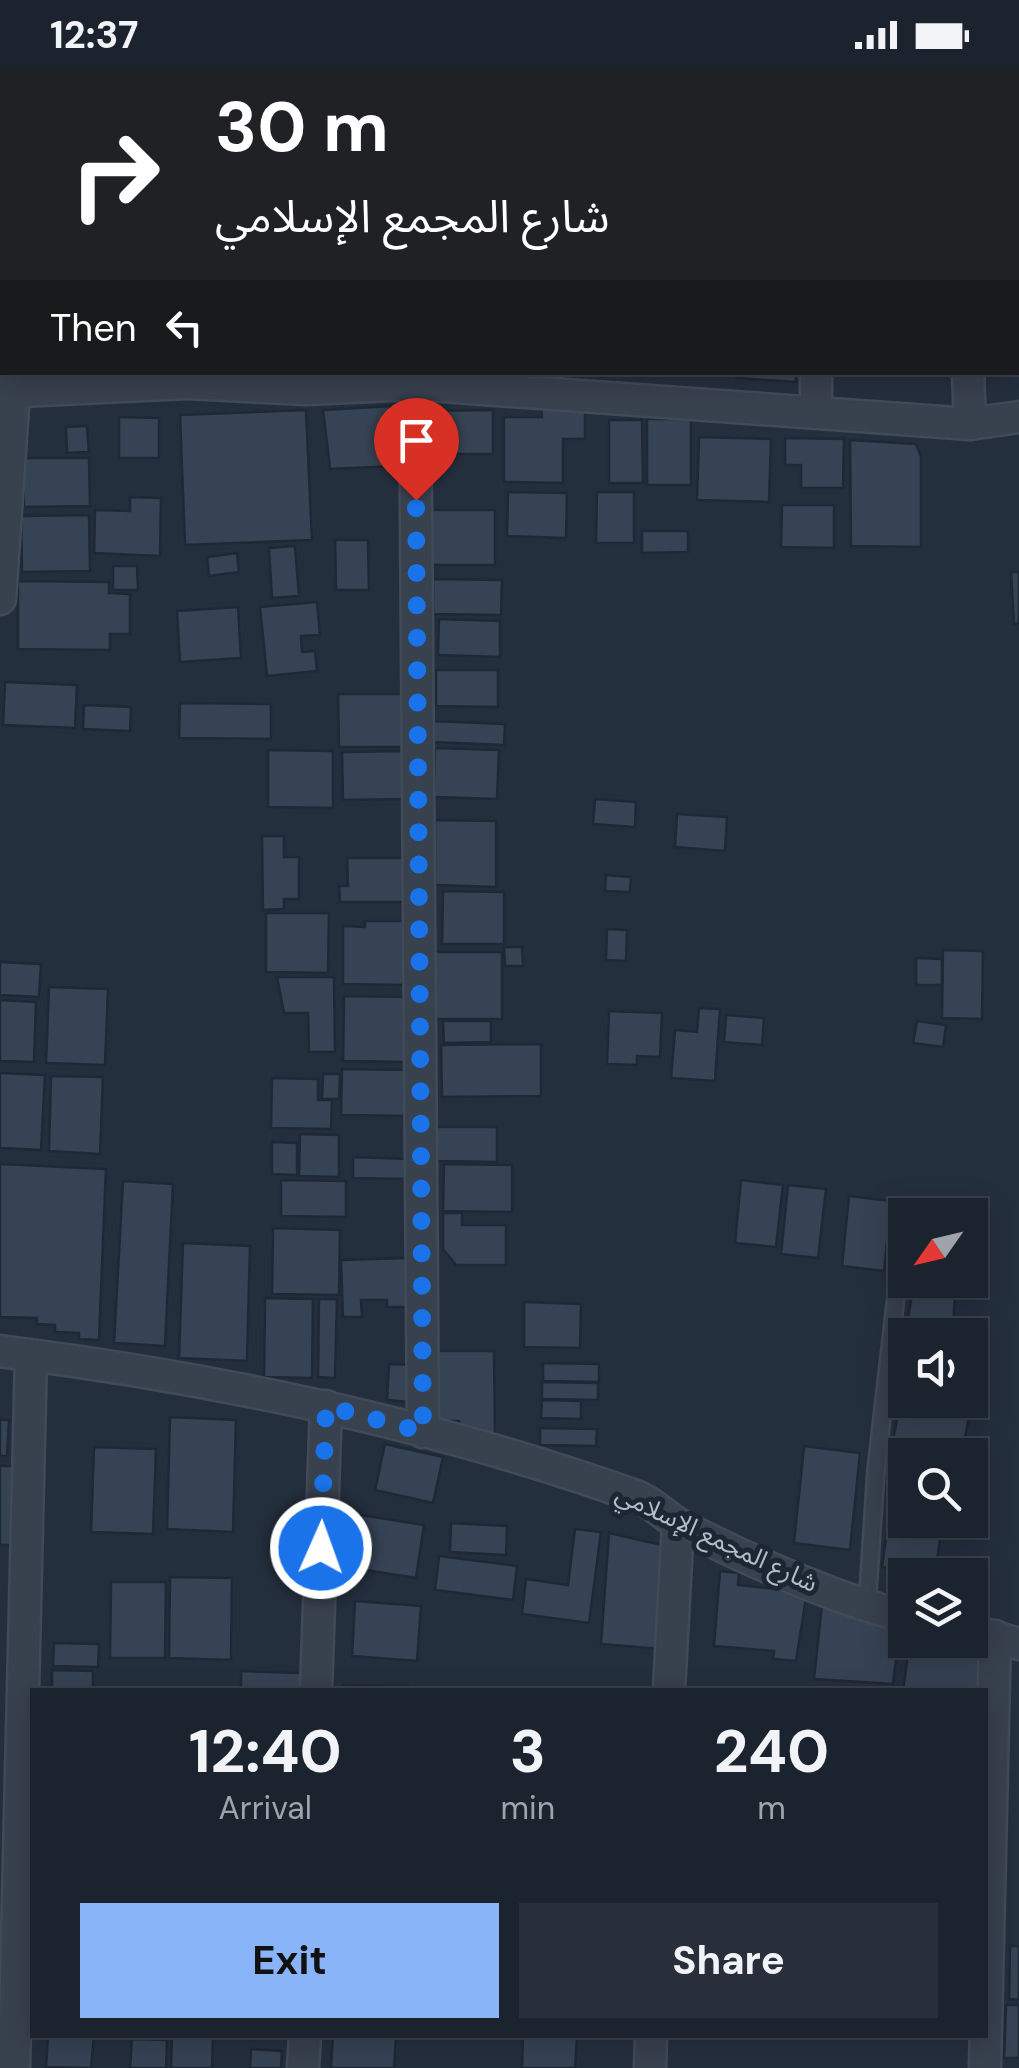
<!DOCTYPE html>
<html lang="en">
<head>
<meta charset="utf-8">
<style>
	:root { --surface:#1b232e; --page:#282f3a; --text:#f1f3f6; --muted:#a0a4aa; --line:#39404a; --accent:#8ab4f8 }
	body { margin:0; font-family:"DM Sans","Noto Sans Arabic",sans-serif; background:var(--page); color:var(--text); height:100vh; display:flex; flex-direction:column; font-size:38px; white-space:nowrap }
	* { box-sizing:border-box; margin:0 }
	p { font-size:32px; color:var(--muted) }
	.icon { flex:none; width:55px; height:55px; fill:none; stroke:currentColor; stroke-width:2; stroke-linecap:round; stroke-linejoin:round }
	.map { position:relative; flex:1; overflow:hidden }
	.side { position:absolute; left:30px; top:1618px; width:958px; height:350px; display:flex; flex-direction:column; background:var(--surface); border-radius:0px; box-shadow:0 5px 25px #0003,0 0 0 2px var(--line) }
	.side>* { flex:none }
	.banner { position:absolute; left:0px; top:0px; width:1020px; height:305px; box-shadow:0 5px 25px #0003,0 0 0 2px var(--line); background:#202124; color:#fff; overflow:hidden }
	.needle { width:65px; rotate:236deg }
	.controls { position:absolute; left:888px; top:1128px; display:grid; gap:20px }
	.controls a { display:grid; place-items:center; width:100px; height:100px; border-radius:0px; background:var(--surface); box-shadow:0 5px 25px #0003,0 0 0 2px var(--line); font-size:50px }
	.pin { position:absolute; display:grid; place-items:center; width:85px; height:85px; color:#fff; margin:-102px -42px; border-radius:50% 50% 50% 0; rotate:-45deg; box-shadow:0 0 10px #0007 }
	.pin .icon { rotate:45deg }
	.me { position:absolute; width:110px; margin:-55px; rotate:2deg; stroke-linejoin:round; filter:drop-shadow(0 0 8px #0008) }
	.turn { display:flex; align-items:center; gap:35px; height:210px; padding:0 50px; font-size:45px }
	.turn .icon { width:130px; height:130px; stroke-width:2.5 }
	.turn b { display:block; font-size:70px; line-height:85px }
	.then { display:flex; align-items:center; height:95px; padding:0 50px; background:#0003; gap:20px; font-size:38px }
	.eta { display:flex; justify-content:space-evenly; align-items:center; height:170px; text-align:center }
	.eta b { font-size:60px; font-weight:700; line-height:70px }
	.button { display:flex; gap:20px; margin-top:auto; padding:20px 50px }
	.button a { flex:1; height:115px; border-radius:0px; background:var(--accent); color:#111; font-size:40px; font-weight:700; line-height:115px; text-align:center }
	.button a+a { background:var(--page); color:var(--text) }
	.status { display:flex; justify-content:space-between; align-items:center; height:70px; padding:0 50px; background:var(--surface); direction:ltr }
	.status svg { height:28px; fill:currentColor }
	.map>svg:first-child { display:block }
</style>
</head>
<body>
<div class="status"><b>12:37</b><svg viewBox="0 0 49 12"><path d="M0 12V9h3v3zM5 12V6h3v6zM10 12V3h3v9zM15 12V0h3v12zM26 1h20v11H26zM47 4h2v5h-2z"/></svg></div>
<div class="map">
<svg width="1019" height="1998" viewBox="0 0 1019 1998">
	<rect width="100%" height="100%" fill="#242f3e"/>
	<g fill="#364354" stroke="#1f2835" stroke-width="2.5">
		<path d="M185,0h129l-129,2z"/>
		<path d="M736,302h60v10l-60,-4z"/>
		<path d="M541,334l44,1v34h-22v44l-59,-1v-65h38z"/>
		<path d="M393,336l4,60 -67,3 -7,-59z"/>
		<path d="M306,340l6,130 -127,5 -5,-130z"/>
		<path d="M493,340v44h-65v-43z"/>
		<path d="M119,347l40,1v40h-40z"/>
		<rect x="647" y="349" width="44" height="66"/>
		<path d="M609,350h33l1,63h-34z"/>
		<path d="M87,356l2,26 -22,1 -1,-26z"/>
		<path d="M699,367l72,2 -2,63 -72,-2z"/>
		<path d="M785,368l59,1 -1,49h-42v-23h-16z"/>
		<path d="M850,370l66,4 5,12v91l-70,-1z"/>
		<path d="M23,388h66l1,48 -66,1z"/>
		<path d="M508,422l59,1 -1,45 -59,-2z"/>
		<path d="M597,422h37v51h-38z"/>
		<path d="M130,427l31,1 -1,58 -66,-3 1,-43 35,1z"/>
		<path d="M782,435h52v43l-53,-1z"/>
		<path d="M428,440h67v55h-66z"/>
		<path d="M89,445l1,56 -68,1 -1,-56z"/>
		<path d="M642,461h46v21l-46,1z"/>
		<path d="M335,470h33l1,50h-33z"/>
		<path d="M295,476l4,50 -27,2 -3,-50z"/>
		<path d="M237,483l2,19 -30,4 -2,-19z"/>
		<path d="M113,496h24l1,24h-25z"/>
		<path d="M1011,502h8v52h-5z"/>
		<path d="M433,509l69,1 -1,35 -68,-1z"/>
		<path d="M18,511l91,1v11l21,1v40h-20v16l-92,-1z"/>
		<path d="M317,532l3,33 -19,1 1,16 13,-1 2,20 -50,5 -7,-69z"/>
		<path d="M238,537l3,51 -61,4 -3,-51z"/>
		<path d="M439,549l61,2v36l-62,-2z"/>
		<path d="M436,600h62v37l-62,-1z"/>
		<path d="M5,612l72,3 -2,43 -72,-3z"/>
		<path d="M338,624h74v53h-73z"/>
		<path d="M180,633l91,1v35l-92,-1z"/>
		<path d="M84,635l47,2 -1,24 -47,-2z"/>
		<path d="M432,651l73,3 -1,21 -73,-3z"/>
		<path d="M435,678l64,2 -2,49 -63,-2z"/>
		<path d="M268,680l65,1v57l-65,-1z"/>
		<path d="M413,681v48l-70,1 -1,-48z"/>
		<path d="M595,729l41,3 -1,25 -42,-3z"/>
		<path d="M677,744l50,3 -2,34 -50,-4z"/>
		<path d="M435,750l61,1v66l-61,-2z"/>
		<path d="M262,766h22v21h15v42h-15v10l-21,1z"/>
		<path d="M347,788h59v44h-66l-1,-16h9z"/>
		<path d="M606,805l25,2 -1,15 -25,-1z"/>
		<path d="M443,821l61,1v52h-62z"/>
		<path d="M266,843h63l-1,60 -62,-1z"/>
		<path d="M365,851h39v64l-61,-1v-58l22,1z"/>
		<path d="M607,859l20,1 -1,31 -20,-1z"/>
		<path d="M504,877h18l1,19h-18z"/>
		<path d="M943,880l40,1 -1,68 -40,-1z"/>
		<rect x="434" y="882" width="68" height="67"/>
		<path d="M916,888l26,1v26h-26z"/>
		<path d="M0,892l41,2 -2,33 -39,-2z"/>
		<path d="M277,907h57l1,75h-26l-1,-39h-24z"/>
		<path d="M49,917l59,2 -3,76 -59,-2z"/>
		<path d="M344,926l67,1 -1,65 -67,-1z"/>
		<path d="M0,930l36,2 -2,60 -34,-1z"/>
		<path d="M699,938l21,1 -5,72 -44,-3 4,-48 22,2z"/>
		<path d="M609,941l53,2 -2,44 -23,-1v9l-30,-1z"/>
		<path d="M726,945l38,3 -2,27 -38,-3z"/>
		<path d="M443,951h48v21l-47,1z"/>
		<path d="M917,951l29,4 -3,22 -30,-4z"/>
		<path d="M541,974v52l-99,1 -1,-52z"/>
		<path d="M342,999l71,1v46l-72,-1z"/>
		<path d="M0,1003l45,2 -4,75 -41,-2z"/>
		<path d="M323,1004h17l-1,25h-17z"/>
		<path d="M51,1006l52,1 -3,77 -51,-3z"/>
		<path d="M272,1008l46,1v21h14l-1,29 -60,-1z"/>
		<path d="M435,1057h62v35l-62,-1z"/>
		<path d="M300,1064l39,1v42l-40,-1z"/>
		<path d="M272,1072l25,1v32l-25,-1z"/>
		<path d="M353,1087l55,2 -1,20 -54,-1z"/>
		<path d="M0,1094l106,5 -7,171 -20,-1v-6l-24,-1v-7l-18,-1v-6l-37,-1z"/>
		<path d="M444,1094l68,1v47l-69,-1z"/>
		<path d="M281,1110l65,1v36l-65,-1z"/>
		<path d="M741,1110l42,5 -7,62 -41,-4z"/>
		<path d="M123,1111l50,3 -8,162 -51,-3z"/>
		<path d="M788,1115l38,4 -8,69 -37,-4z"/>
		<path d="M849,1126l42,5 -7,70 -42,-5z"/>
		<path d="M443,1143h19v12h44v40h-50l-13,-16z"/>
		<path d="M273,1158l67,2 -1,65 -67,-1z"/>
		<path d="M183,1173l67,3 -3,115 -68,-3z"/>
		<path d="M406,1188l2,49h-21v-7h-26l1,17h-19l-2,-57z"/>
		<path d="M913,1220l42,8 -3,37h-42l2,-6 -6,-1z"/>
		<path d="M265,1228l48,1 -1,79 -48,-1z"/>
		<path d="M319,1229h18l-2,79 -17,-1z"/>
		<path d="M524,1232l57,2 -1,44 -56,-1z"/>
		<path d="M438,1281h56l1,87h-17v-8h-18l-1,-9h-21z"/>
		<path d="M543,1293l56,1v18l-56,-1z"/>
		<path d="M389,1294l23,1 -2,37 -23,-2z"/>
		<path d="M542,1312l56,1v17l-56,-1z"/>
		<path d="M903,1322l2,8h22l43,13 -9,42h-51l-19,-6z"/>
		<path d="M542,1330l39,1v18l-40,-1z"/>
		<path d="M170,1347l66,3 -3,112 -66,-3z"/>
		<path d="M0,1350h9l-2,36h-7z"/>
		<path d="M540,1358l57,1 -1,17 -56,-1z"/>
		<path d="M385,1374l58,13 -10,46 -58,-13z"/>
		<path d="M804,1376l56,7 -10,97 -56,-7z"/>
		<path d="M94,1377l62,2 -3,85 -62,-2z"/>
		<path d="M0,1396h18l-2,79h-16z"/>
		<path d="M896,1397l9,1v52h38l-8,54 -53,-7z"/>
		<path d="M361,1445l63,10 -8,53 -63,-10z"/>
		<path d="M451,1453l56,3 -1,29 -56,-3z"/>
		<path d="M575,1459l26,3 -12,91 -67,-9 4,-35 42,6z"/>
		<path d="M609,1463l57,13 -5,103 -60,-5z"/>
		<path d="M439,1486l78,10 -4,34 -78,-10z"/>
		<path d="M720,1501l19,2 -1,12 69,7 -11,69 -23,-2 1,-8 -60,-5z"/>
		<path d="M170,1507l62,1 -1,82 -62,-2z"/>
		<path d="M111,1512h55l-1,76h-55z"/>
		<path d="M355,1531l66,5 -4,55 -65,-5z"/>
		<path d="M822,1534l78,24 -7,56 -79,-5z"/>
		<path d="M910,1570h27l53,20 -5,30h-82z"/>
		<path d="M54,1573l45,1 -1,23 -45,-1z"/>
		<path d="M52,1600l41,1v19h-41z"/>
		<path d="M241,1601l60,2v17h-60z"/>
		<path d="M344,1615l64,1v4h-64z"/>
		<path d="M1010,1876h9v54l-10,-1z"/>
		<path d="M1006,1935h13v53h-15z"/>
		<path d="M48,1965h46l-3,33 -45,-1z"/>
		<path d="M172,1965h41l-1,33h-41z"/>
		<path d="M333,1965h63l-2,33h-63z"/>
		<path d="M523,1965l54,1 -2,32h-53z"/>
		<path d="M132,1969l35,1 -1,28h-36z"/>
		<path d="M251,1979l31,2 -1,17h-31z"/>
	</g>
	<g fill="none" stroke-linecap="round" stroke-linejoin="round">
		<g stroke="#414a57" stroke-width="20">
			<g id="service">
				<path d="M104,2v-2"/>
				<path d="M867,1537l9,-137 23,-200"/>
			</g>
		</g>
		<g stroke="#414a57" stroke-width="35">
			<g id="minor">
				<path d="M954,0v2"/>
				<path d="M328,2v-2"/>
				<path d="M818,2v-2"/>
				<path d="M968,302l2,52"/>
				<path d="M415,314l8,1048"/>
				<path d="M0,322l187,-9 119,6 109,-5 555,40 49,-7"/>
				<path d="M816,342v-40"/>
				<path d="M0,529l14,-207"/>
				<path d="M0,1281c215,27 431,72 636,145 16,6 29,20 44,29 61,32 159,76 225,91"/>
				<path d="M970,1560l49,14"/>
				<path d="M316,1620l10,-284"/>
				<path d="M669,1620l9,-166"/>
				<path d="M14,1998l17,-713"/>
				<path d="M303,1998l2,-33"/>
				<path d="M650,1998l1,-33"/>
				<path d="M985,1998l10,-432"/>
			</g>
		</g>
		<use href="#service" stroke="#38414e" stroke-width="15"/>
		<use href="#minor" stroke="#38414e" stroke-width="30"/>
	</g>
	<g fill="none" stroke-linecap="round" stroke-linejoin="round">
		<path stroke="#1a73e8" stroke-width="18" stroke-dasharray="0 32.4" d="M321,1478l5,-142 97,26 -7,-932"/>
	</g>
	<g text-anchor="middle" stroke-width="10" stroke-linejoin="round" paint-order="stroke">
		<g font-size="25" fill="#b4bcc9" stroke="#1d2633">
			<text transform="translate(717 1468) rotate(25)" y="9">شارع المجمع الإسلامي</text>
		</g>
	</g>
</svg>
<div class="controls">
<a><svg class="needle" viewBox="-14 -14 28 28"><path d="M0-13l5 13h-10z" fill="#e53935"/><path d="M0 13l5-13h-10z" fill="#a0a4aa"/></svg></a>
<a><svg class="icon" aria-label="sound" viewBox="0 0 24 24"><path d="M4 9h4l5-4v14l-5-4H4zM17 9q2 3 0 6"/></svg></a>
<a><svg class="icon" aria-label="search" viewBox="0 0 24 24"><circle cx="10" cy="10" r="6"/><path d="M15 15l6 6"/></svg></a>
<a><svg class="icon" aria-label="layers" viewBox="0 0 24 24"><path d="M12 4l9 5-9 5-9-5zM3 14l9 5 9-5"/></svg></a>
</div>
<div class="pin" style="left:416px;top:430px;background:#d93025"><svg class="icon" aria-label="arrive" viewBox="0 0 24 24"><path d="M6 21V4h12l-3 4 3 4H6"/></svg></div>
<svg class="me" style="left:321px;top:1478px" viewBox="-20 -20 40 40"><circle r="17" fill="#1a73e8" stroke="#fff" stroke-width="3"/><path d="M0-11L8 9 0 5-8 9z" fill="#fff"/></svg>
<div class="banner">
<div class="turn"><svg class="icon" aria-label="right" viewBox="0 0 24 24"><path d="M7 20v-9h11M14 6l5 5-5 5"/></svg><div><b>30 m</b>شارع المجمع الإسلامي</div></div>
<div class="then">Then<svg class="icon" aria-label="left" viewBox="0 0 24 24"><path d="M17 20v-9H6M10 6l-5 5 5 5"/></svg></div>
</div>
<section class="side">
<div class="eta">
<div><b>12:40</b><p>Arrival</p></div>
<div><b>3</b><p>min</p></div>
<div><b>240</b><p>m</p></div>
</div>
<div class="button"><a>Exit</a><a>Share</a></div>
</section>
</div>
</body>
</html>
